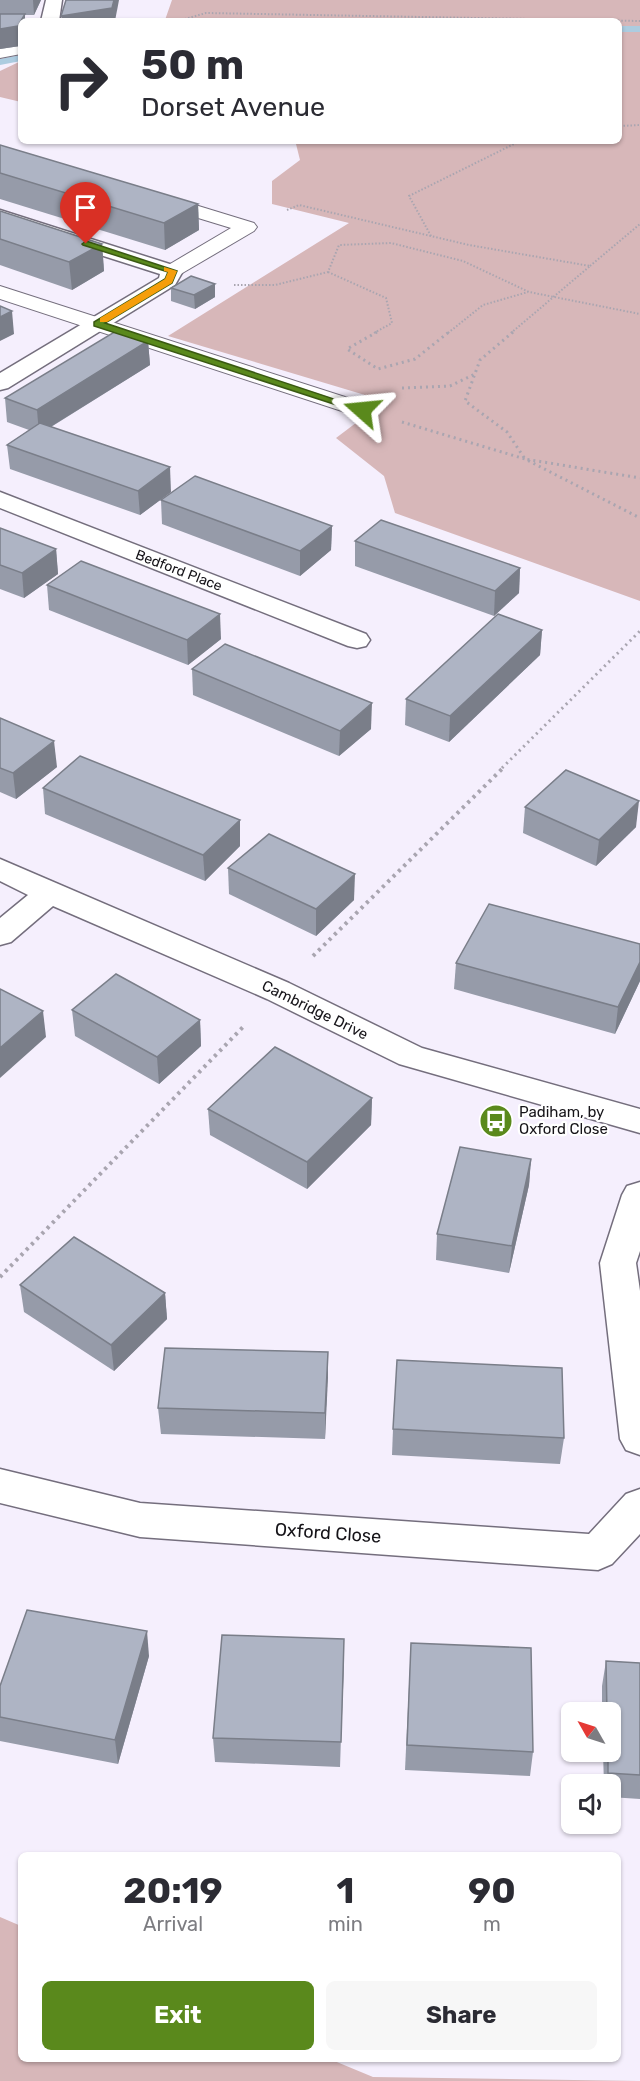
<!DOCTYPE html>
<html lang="en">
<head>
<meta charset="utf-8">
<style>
	:root { --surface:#fff; --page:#f7f7f7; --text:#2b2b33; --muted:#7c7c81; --accent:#5a891c }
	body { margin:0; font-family:Rubik,sans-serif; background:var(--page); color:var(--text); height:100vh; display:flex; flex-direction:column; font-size:22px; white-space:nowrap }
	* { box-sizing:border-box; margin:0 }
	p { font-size:20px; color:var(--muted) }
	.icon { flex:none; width:33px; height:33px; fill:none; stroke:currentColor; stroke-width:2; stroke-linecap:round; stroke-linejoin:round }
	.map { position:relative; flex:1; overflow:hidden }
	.drawer { position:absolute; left:18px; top:1852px; width:603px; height:210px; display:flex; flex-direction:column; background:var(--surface); border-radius:9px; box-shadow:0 2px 4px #0004 }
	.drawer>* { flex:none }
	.banner { position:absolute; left:18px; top:18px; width:604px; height:126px; border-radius:9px; box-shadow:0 2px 4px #0004; background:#fff; color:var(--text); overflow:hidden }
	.needle { width:39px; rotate:309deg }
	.tools { position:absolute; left:561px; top:1702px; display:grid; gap:12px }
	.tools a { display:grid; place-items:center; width:60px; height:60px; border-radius:9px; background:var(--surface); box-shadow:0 2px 4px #0004; font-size:30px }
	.pin { position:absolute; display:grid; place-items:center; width:51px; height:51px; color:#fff; margin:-62px -26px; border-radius:50% 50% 50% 0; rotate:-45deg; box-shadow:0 0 6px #0007 }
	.pin .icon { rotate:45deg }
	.me { position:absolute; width:66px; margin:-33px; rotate:288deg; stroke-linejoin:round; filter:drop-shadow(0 0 4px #0008) }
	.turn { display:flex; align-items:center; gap:21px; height:126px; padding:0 24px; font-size:27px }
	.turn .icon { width:78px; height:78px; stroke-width:2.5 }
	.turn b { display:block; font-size:42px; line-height:51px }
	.eta { display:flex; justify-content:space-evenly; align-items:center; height:102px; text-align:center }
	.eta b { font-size:36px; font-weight:700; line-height:42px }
	.cta { display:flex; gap:12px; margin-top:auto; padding:12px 24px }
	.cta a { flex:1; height:69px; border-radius:9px; background:var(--accent); color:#fff; font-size:24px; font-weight:700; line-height:69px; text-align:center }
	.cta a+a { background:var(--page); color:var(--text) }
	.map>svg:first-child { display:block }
</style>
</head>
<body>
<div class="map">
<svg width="640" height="2081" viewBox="0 0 640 2081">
	<rect width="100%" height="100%" fill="#f5effd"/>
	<g fill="#d7b7b9">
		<path d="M172,0h468v601l-245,-88 -11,-37 -48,-38 49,-37 -217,-65 181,-113 -77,-19v-23l28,-21 -4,-16 -29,-3h353v-120h-458l3,-1z"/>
		<path d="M21,61v41l-21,-5v-26z"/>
		<path d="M0,1917l21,9v134h311l41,17 267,4h-640z"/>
	</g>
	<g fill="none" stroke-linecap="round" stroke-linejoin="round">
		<g fill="#accce0" fill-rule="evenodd">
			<path d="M199,18h66l5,3h-76z"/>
			<rect x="620" y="26" width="20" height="6"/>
			<path d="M21,55v6l-21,4v-6z"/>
		</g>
		<g stroke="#746e7d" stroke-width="2">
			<g id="lane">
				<path d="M21,44v10l-21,4v-10z"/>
				<path d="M156,193l98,30 3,4 -3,4 -75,44h-14l-3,-4 3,-4 66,-39 -82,-25 -2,-4 2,-4z"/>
				<path d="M0,286l370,119 3,5 -3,5 -8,2 -8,-2 -354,-116z"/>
			</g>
		</g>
		<g stroke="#746e7d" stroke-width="3">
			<g id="street">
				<path d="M46,0h16l-3,21h-18z"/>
				<path d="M0,210l179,57 4,4 -8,14 -167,103 -8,2v-17l159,-95 1,-4 -160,-51z"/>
				<path d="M0,492l366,142 4,6 -4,6 -9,2 -9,-2 -348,-138z"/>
				<path d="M0,859l289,124 133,65 218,61v24l-241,-69 -132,-65 -214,-93 -42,36 -11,3v-27l28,-23 -28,-14z"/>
				<path d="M640,1182v69l-4,12 4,28v164l-14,-5 -6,-11 -20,-176 22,-68 5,-9z"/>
				<path d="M0,1469l140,34 449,31 37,-40 14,-5v45l-28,30 -14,6 -458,-33 -140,-34z"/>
			</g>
		</g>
		<g stroke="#a9a5b0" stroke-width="2" stroke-dasharray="1.5 2" stroke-linecap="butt">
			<path d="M178,21l28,-8 434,8"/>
			<path d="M620,126l20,-1"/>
			<path d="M287,210l12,-5 170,40 121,21 -79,67"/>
			<path d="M431,236l-22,-40 111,-55"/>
			<path d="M590,266l50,-42"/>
			<path d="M328,272l58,26 6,25 -18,10"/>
			<path d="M234,285h41l53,-13 11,-27 52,-2 72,18 66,31 111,22"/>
			<path d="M448,333l35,-28 45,-13"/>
		</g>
		<g stroke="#a9a5b0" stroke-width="3" stroke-dasharray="2 4" stroke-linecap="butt">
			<path d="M377,332l-30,17 31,20 37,-10 34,-27"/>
			<path d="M513,332l-33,28 -15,41 42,31 18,27 115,19"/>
			<path d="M402,388l48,-2 25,-12"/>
			<path d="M402,422l123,37 115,59"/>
			<path d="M502,768l138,-137"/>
		</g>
		<g stroke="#a9a5b0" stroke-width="4" stroke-dasharray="3 4.5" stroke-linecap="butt">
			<path d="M313,956l191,-189"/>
			<path d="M0,1277l244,-251"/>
		</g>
		<use href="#lane" fill="#fff" fill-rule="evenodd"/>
		<use href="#street" fill="#fff" fill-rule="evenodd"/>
	</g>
	<g fill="#969ba9">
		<path d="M0,0h41l-7,15h-9v6h-4l-1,25 -20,3z"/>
		<path d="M0,145l198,59 1,26 -34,20 -165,-51z"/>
		<path d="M0,211l102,33 2,27 -32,19 -72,-25z"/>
		<path d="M215,284v13l-20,12 -24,-8v-13z"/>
		<path d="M148,341l2,24 -99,62 120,65 -31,23 -130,-46 -3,-24 22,-15 -22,-8 -2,-24z"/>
		<path d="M161,500l171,26 -1,24 -31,26 -138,-52z"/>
		<path d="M0,528l56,21 2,25 -34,24 -24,-9z"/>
		<path d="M355,541l165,27 -1,25 -25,23 -139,-50z"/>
		<path d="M47,585l174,54 -33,26 -139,-55z"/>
		<path d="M542,630l-2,25 -91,87 -44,-17 1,-26z"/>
		<path d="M192,669l179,60 -32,27 -146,-61z"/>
		<path d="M0,718l57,49 -41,32 -16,-7z"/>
		<path d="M43,788l197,32v26l-35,35 -160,-67z"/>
		<path d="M525,807l111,20 -40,39 -73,-33z"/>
		<path d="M228,868l126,32 -38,36 -87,-42z"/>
		<path d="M640,944v37l-25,53 -161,-45 2,-26z"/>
		<path d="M72,1010l128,10 1,26 -42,38 -84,-48z"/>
		<path d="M372,1098l-1,27 -64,64 -97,-54 -2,-26z"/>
		<path d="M531,1159l-2,26 -20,88 -73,-13 1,-26z"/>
		<path d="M20,1285l145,8 2,26 -53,52 -90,-59z"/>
		<path d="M328,1352l-3,87 -164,-5 -3,-26z"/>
		<path d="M393,1429l171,9 -4,26 -168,-9z"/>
		<path d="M344,1639l-4,128 -125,-5 -2,-24z"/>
		<path d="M411,1643l122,109 -3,24 -125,-6z"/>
		<path d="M149,1656l-31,108 -118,-23v-55z"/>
		<path d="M606,1661l34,2v136l-30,-2v-12h-6l-1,-33h7v-39h-8v-27z"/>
	</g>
	<g fill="#7a7e89">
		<path d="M33,0h8l-7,15z"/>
		<path d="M114,0h5l-4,21h-53l-1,-5z"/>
		<path d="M25,14v7h-4v23l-1,2 -20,3v-20z"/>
		<path d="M198,204l1,26 -34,20 -1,-27z"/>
		<path d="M102,244l2,27 -32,19 -3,-28z"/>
		<path d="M215,284v13l-20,12 -1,-14z"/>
		<path d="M12,311l2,23 -14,7v-24z"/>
		<path d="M148,341l2,24 -111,69 -2,-24z"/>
		<path d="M170,467l1,25 -31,23 -2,-24z"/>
		<path d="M332,526l-1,24 -31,26v-25z"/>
		<path d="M56,549l2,25 -34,24 -2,-25z"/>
		<path d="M520,568l-1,25 -25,23 1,-25z"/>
		<path d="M220,614l1,25 -33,26 -1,-25z"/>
		<path d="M542,630l-2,25 -91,87 1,-26z"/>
		<path d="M372,703l-1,26 -32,27 1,-25z"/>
		<path d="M54,741l3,26 -41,32 -3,-26z"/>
		<path d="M639,801l-3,26 -40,39 3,-26z"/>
		<path d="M240,820v26l-35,35 -2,-26z"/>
		<path d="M355,874l-1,26 -38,36v-27z"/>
		<path d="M640,962v19l-25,53 3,-27z"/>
		<path d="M43,1011l3,26 -46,41v-30z"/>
		<path d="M200,1020l1,26 -42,38 -2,-27z"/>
		<path d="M372,1098l-1,27 -64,64v-27z"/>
		<path d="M531,1159l-2,26 -20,88 3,-27z"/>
		<path d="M165,1293l2,26 -53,52 -3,-26z"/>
		<path d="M328,1352v26l-3,61v-26z"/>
		<path d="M147,1631l2,25 -31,108 -3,-24z"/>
		<path d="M344,1639v25l-4,103 1,-25z"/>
	</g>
	<g fill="#aeb4c4" stroke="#7a7e89" stroke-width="1.5">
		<path d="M66,0h48l-2,8 -51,8z"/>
		<path d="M0,14h25l-7,12 -18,3z"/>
		<path d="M0,145l198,59 -34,19 -164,-50z"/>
		<path d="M0,211l102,33 -33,18 -69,-23z"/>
		<path d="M191,276l24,8 -21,11 -23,-7z"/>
		<path d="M0,306l12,5 -12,6z"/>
		<path d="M116,331l32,10 -111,69 -32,-12z"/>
		<path d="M40,423l130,44 -32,24 -131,-46z"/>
		<path d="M195,476l137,50 -32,25 -139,-51z"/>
		<path d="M381,520l139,48 -25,23 -140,-50z"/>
		<path d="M0,528l56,21 -34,24 -22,-8z"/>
		<path d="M81,561l139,53 -33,26 -140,-55z"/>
		<path d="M498,614l44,16 -92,86 -44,-17z"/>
		<path d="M225,644l147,59 -32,28 -148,-62z"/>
		<path d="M0,718l54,23 -41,32 -13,-5z"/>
		<path d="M80,756l160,64 -37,35 -160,-67z"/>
		<path d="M566,770l73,31 -40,39 -74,-33z"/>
		<path d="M269,834l86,40 -39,35 -88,-41z"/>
		<path d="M489,904l151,40v18l-22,45 -162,-44z"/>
		<path d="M116,974l84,46 -43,37 -85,-47z"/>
		<path d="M0,989l43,22 -43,37z"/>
		<path d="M275,1047l97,51 -65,64 -99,-53z"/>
		<path d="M460,1147l71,12 -19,87 -75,-12z"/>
		<path d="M74,1237l91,56 -54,52 -91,-60z"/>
		<path d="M165,1348l163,4 -3,61 -167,-5z"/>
		<path d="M397,1360l165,8 2,70 -171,-9z"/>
		<path d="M27,1610l120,21 -32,109 -115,-23v-31z"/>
		<path d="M222,1635l122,4 -3,103 -128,-4z"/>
		<path d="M411,1643l120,5 2,104 -126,-7z"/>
		<path d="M606,1661l34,2v112l-32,-2v-21h2v-39h-3z"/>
	</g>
	<path fill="#5a891c" stroke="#3a5912" stroke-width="1.5" d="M86,241l91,30 -5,12 -67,40 262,87 -9,2 -264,-86v-4l71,-43 3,-7 -85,-27 -1,-1z"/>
	<path fill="#f59e0b" d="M164,267l13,4 -5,12 -65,39h-7v-4l65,-39 3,-7 -4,-1z"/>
	<defs>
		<g id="bus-disc" transform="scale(1.725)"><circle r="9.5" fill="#5a891c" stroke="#fff"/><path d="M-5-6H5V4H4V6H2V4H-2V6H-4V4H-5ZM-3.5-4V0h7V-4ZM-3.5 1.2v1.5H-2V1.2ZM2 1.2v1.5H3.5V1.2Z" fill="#fff"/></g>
	</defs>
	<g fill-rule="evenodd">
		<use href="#bus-disc" x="496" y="1121"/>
	</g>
	<g text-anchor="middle" stroke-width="4.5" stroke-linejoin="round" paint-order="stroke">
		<g font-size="14" fill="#151318" stroke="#fff">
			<text transform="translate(179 570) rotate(21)" y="5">Bedford Place</text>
		</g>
		<g font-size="15" fill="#151318" stroke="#fff">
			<text transform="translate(315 1010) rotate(26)" y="5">Cambridge Drive</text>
		</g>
		<g font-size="15" fill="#151318" stroke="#fff" text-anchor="start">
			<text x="519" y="1117">Padiham, by<tspan x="519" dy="17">Oxford Close</tspan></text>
		</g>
		<g font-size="18" fill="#151318" stroke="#fff">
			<text transform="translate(328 1533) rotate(4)" y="6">Oxford Close</text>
		</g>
	</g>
</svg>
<div class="tools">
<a><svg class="needle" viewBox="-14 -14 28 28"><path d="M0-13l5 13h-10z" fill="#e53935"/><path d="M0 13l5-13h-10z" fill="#7c7c81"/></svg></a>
<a><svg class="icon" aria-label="sound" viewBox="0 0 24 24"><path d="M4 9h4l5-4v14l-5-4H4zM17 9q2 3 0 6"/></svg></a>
</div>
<div class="pin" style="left:86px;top:244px;background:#d93025"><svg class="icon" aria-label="arrive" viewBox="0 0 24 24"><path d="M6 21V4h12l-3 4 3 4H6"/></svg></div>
<svg class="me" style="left:362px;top:410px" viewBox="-20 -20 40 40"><path d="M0-17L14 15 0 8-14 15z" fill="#5a891c" stroke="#fff" stroke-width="4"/></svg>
<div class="banner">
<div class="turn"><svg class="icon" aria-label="right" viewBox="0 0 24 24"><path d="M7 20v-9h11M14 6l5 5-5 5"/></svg><div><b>50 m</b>Dorset Avenue</div></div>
</div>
<section class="drawer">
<div class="eta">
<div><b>20:19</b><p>Arrival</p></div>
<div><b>1</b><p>min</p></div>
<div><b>90</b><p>m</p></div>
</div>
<div class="cta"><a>Exit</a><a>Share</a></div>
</section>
</div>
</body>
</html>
